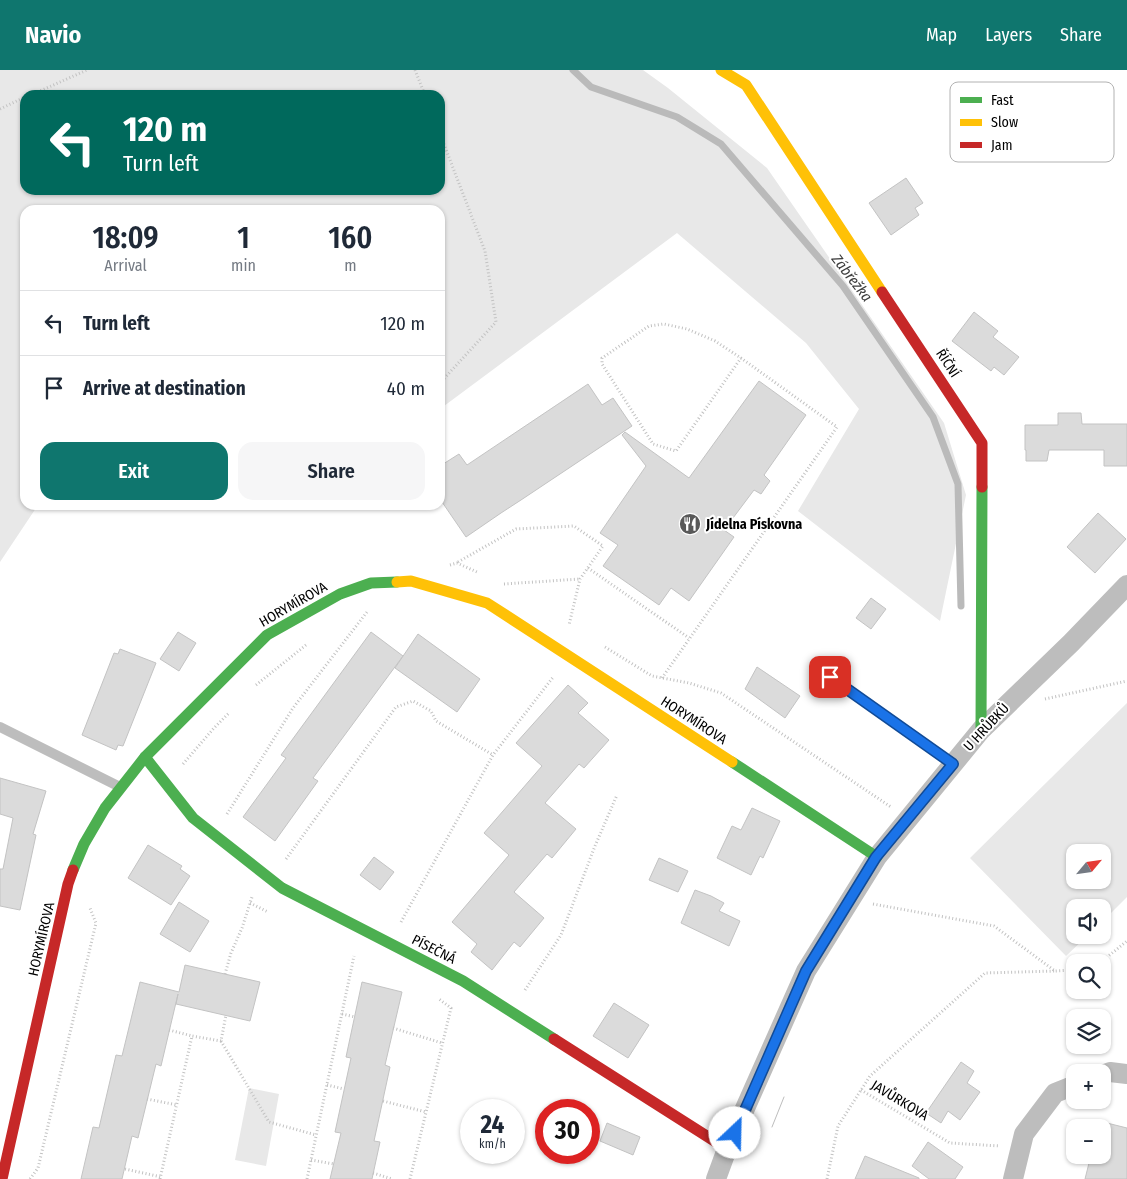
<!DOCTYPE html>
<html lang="en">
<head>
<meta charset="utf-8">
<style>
	:root { --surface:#fff; --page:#f6f6f7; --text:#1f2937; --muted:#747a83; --line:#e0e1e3; --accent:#0f766e }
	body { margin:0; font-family:"Fira Sans Condensed",sans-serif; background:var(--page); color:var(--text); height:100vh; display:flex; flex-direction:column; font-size:19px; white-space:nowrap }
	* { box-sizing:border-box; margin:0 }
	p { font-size:16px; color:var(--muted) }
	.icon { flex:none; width:28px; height:28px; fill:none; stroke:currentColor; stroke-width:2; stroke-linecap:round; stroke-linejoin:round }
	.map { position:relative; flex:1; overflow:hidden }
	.panel { position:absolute; left:20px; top:135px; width:425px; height:305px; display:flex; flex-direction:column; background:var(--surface); border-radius:15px; box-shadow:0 1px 4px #0004 }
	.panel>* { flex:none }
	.top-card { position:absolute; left:20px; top:20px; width:425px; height:105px; border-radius:15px; box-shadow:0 1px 4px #0004; background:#00695c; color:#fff; overflow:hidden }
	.needle { width:32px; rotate:61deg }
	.tools { position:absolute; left:1066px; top:774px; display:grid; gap:10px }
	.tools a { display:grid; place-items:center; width:45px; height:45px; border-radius:10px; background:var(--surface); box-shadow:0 1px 4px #0004; font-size:25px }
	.speed { position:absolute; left:460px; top:1029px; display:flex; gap:10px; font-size:25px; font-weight:700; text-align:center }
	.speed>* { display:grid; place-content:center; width:65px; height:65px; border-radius:50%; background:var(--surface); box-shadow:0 1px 4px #0004; line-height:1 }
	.speed small { font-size:12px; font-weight:400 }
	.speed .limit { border:8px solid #d22; background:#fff; color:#111 }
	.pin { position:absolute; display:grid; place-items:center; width:42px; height:42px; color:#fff; margin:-21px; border-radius:10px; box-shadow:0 2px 8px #0006 }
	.me { position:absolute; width:55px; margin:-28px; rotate:24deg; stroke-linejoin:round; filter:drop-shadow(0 0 4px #0008) }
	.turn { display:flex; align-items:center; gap:18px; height:105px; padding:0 20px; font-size:22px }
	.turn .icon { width:65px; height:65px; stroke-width:2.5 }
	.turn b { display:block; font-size:35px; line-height:42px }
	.eta { display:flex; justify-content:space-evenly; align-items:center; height:85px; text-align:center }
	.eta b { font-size:30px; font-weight:600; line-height:35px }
	.action { display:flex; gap:10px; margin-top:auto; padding:10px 20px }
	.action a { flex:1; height:58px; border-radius:15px; background:var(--accent); color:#fff; font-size:20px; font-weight:600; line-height:58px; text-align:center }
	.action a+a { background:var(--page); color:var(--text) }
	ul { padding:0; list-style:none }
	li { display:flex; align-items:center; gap:15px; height:65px; padding:0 20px; border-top:1px solid var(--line) }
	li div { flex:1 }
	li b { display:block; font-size:19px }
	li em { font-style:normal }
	header { display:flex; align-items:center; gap:30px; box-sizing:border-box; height:70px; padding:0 25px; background:var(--accent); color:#fff }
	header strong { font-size:24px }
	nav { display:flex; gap:28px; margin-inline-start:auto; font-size:18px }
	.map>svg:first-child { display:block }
</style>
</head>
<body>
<header>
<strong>Navio</strong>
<nav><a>Map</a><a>Layers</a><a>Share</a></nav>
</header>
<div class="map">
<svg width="1127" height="1109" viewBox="0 0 1127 1109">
	<rect width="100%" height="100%" fill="#fff"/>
	<g fill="#e8e8e8" fill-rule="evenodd">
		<path d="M0,0h643l25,18 99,80 177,255 22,72 -26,126 -142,-110 61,-102 -53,-66 -129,-110 -237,176v-199h-415v295h13l-38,57zM25,25h415v95h-415z"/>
		<path d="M1127,633v194l-24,24 -1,-13h-27v27h13l-22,21 -96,-98zM1075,782h27v28h-27z"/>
		<path d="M249,1018l30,6 -13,72 -31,-6z"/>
	</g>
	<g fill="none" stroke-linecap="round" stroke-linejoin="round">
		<path stroke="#bababa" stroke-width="7" d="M573,0l18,17 86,30 44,27 122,142 90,131 25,67 3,122"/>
	</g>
	<g fill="#dbdbdb" stroke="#c3c3c3">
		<path d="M906,108l17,25 -8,5 4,7 -28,20 -22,-32z"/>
		<path d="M974,242l24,19 -5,6 26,20 -15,18 -10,-8 -3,4 -39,-30z"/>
		<path d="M759,311l47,34 -42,60 6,6 -9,13 -7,-4 -30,40 10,7 -45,64 -18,-13 -12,17 -56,-39 15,-21 -18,-12 46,-67 -24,-31 3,-3 64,46z"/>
		<path d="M588,314l14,21 11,-7 19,28 -111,74 -20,13 -35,24 -26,-38v-33l19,-12 8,11z"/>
		<path d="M1058,343h23l1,11h45v42h-23v-16h-55l-2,11h-21v-11h-1v-25h33z"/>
		<path d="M1098,443l28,26 -31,34 -28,-26z"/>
		<path d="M871,528l15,11 -15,20 -15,-11z"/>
		<path d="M178,562l18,11 -17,28 -19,-12z"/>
		<path d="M371,562l32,24 -90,122 5,3 -43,60 -32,-24 43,-59 -5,-3z"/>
		<path d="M418,564l62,45 -23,33 -62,-44z"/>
		<path d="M120,579l36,14 -33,83 -5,-1 -2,5 -34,-15 32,-82 4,1z"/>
		<path d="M757,597l43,29 -15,22 -40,-29z"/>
		<path d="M568,615l20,18 -10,10 31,27 -25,28 -5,-4 -34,39 31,26 -24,29 -5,-4 -33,38 30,26 -24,29 -6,-5 -22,28 -21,-18 6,-8 -25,-22 57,-67 -25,-22 58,-67 -26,-23z"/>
		<path d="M0,708l46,13 -13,43 3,1 -16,75 -20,-4v-37h3l10,-51 -13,-4z"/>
		<path d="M752,738l28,13 -17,37 -3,-2 -9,19 -34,-17 15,-32 9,4z"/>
		<path d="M148,775l34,21 -2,3 10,7 -19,29 -43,-27z"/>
		<path d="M374,787l20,15 -14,18 -20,-15z"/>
		<path d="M659,788l29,13 -10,21 -29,-12z"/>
		<path d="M695,820l16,6 13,7 -5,8 21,10 -11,25 -48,-23z"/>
		<path d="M179,832l30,19 -19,31 -30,-18z"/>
		<path d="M185,895l75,17 -10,39 -74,-17 2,-10 -17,72 -5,-2 -18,74 -6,-2 -10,43h-41l12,-52 6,1 17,-73 6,1 18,-74 39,10z"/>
		<path d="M362,912l40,10 -17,73 5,2 -16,74 6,1 -8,37h-42l11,-46 -6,-1 16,-74 -5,-1z"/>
		<path d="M614,933l35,22 -21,33 -35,-22z"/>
		<path d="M961,992l13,9 -7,12 13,9 -20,28 -12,-9 -7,12 -15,-10z"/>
		<path d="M1099,1051l28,7v51h-42l6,-24h11v-27h-5z"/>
		<path d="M607,1053l33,14 -7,18 -33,-14z"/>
		<path d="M928,1072l35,25 -8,12h-26l-17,-13z"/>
		<path d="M865,1086l54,22v1h-64z"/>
	</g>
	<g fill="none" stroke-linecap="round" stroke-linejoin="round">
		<g stroke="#c2c2c2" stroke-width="3" stroke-dasharray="1 2.5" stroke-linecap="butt">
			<path d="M415,0l10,25"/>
			<path d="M31,25l56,-25"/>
			<path d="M0,39l25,-12"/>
			<path d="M440,64l45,117 11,71 -56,61"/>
			<path d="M458,492l58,-33 58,-3 29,20 -23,33 -11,46"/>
			<path d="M450,495l7,-2 20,9"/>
			<path d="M588,498l101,70"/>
			<path d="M504,514l76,-5"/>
			<path d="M605,577l47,29 37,7 32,10 170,114"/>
			<path d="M662,608l175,-251 -96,-69 -26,-17 -28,-12 -23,-5 -15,2 -47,32v6l51,80 23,7 65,-93"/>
			<path d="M256,615l50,-40"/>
			<path d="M1045,629l82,-18"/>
			<path d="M183,694l31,-36 15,-15"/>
			<path d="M227,744l66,-106 74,-96"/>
			<path d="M286,789l110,-152 17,-6 18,10 5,10 57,34"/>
			<path d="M250,833l18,9"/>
			<path d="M873,834l121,22 61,45 20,-1"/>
			<path d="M401,852l92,-167 61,-79"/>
			<path d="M1101,892l26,-21"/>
			<path d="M225,904l6,-21 11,-25 10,-31"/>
			<path d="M525,920l36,-55 34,-89 22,-51"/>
			<path d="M342,944l13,3"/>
			<path d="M393,958l49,15"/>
			<path d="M169,960l23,6"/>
			<path d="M221,971l48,81 47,13"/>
			<path d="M327,1015l17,4"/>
			<path d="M861,1020l89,53 50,3"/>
			<path d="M147,1029l30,6"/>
			<path d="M383,1031l43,11"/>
			<path d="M311,1090l23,4"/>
			<path d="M125,1099l36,8"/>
			<path d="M373,1103l19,6"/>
			<path d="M30,1109l8,-11 58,-245 -6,-15"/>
			<path d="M160,1109l32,-143 29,5 5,-26"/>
			<path d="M307,1109l47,-223"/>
			<path d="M410,1109l41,-171 -12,-9"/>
			<path d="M827,1109l11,-53 32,-50 115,-103 70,-2"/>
		</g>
		<g stroke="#bdbdbd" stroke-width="10">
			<path d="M830,607l123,87"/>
			<path d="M0,657l120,60"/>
		</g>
		<g stroke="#bdbdbd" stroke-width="20">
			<path d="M1102,1005l8,-3 17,2"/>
			<path d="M716,1109l11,-30 79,-178 71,-114 104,-127 90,-87 56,-58"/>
			<path d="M1013,1109l11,-45 31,-41 20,-8"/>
		</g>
		<g stroke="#4caf50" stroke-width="11">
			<path d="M981,660l1,-243"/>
			<path d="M145,687l48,61 89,70 181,93 91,58"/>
			<path d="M732,692l145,95"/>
			<path d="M73,800l11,-26 21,-36 40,-51 122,-122 73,-41 31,-11 26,-1"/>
		</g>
		<g stroke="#ffc107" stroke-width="11">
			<path d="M721,0l25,15 136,207"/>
			<path d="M397,512l14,-1 76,22 245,159"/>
		</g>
		<g stroke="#c62828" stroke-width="11">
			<path d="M882,222l100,151v44"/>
			<path d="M554,969l173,110"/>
			<path d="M2,1109l66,-295 5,-14"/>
		</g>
		<path stroke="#bdbdbd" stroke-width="1" d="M772,1057l12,-30"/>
	</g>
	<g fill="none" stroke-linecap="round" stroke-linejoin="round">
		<g stroke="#114b97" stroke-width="12">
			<path id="route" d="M735,1063l71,-162 70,-114 77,-93 -123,-87"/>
		</g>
		<use href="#route" stroke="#1a73e8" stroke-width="9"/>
	</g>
	<defs>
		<g id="restaurant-disc" transform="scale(1.125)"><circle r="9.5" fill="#595959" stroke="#fff"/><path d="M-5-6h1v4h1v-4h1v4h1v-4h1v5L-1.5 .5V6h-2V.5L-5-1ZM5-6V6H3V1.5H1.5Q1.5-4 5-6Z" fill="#fff"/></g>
	</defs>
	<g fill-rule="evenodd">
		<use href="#restaurant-disc" x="690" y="454"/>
	</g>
	<g text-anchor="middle" stroke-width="4" stroke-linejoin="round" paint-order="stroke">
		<g font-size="14" fill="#000" stroke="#fff">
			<text transform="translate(948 293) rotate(57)" y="5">ŘÍČNÍ</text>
			<text transform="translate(293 534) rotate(-30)" y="5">HORYMÍROVA</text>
			<text transform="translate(694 650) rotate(33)" y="5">HORYMÍROVA</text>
			<text transform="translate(986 657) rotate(-47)" y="5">U HRŮBKŮ</text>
			<text transform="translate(41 869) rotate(-77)" y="5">HORYMÍROVA</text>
			<text transform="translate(434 879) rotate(27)" y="5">PÍSEČNÁ</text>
			<text transform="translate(900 1030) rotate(31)" y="5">JAVŮRKOVA</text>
		</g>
		<g font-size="14" font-weight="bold" fill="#000" stroke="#fff" text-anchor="start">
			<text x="706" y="459">Jídelna Pískovna</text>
		</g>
		<g font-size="15" font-style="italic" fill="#3d3d3d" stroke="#fff">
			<text transform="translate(852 208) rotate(52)" y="5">Zábřežka</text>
		</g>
	</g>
	<rect x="950" y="12" width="164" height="80" rx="8" fill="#fff" stroke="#b2b2b2" stroke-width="1"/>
	<rect x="960" y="27" width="22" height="6" fill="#4caf50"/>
	<rect x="960" y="49" width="22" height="7" fill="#ffc107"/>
	<rect x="960" y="72" width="22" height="6" fill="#c62828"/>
	<g font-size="14" fill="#000">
		<text x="991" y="35">Fast</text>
		<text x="991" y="57">Slow</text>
		<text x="991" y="80">Jam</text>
	</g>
</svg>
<div class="tools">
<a><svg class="needle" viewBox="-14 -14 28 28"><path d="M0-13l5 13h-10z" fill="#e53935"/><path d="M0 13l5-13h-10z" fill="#747a83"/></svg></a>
<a><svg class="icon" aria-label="sound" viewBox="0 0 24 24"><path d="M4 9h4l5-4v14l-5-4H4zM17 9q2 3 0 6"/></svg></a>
<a><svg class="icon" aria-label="search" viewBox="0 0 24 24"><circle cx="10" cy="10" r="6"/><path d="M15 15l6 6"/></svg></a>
<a><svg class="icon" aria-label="layers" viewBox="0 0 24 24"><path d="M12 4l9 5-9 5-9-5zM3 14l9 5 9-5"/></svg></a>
<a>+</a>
<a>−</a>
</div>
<div class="speed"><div>24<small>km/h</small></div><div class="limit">30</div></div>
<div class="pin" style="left:830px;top:607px;background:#d93025"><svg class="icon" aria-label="arrive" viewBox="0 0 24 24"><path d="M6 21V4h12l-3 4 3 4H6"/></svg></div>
<svg class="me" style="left:735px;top:1063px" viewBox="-20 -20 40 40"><circle r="19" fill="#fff"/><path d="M0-13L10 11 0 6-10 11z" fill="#1a73e8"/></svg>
<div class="top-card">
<div class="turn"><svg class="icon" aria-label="left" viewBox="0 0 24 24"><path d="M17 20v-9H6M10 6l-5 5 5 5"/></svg><div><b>120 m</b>Turn left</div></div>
</div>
<section class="panel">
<div class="eta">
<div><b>18:09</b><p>Arrival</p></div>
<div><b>1</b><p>min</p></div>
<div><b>160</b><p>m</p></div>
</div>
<ul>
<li><svg class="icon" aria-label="left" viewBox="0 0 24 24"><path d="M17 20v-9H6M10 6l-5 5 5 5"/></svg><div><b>Turn left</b></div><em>120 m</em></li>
<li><svg class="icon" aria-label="arrive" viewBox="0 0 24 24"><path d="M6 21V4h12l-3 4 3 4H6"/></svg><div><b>Arrive at destination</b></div><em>40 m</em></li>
</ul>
<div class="action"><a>Exit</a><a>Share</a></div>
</section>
</div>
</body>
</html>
